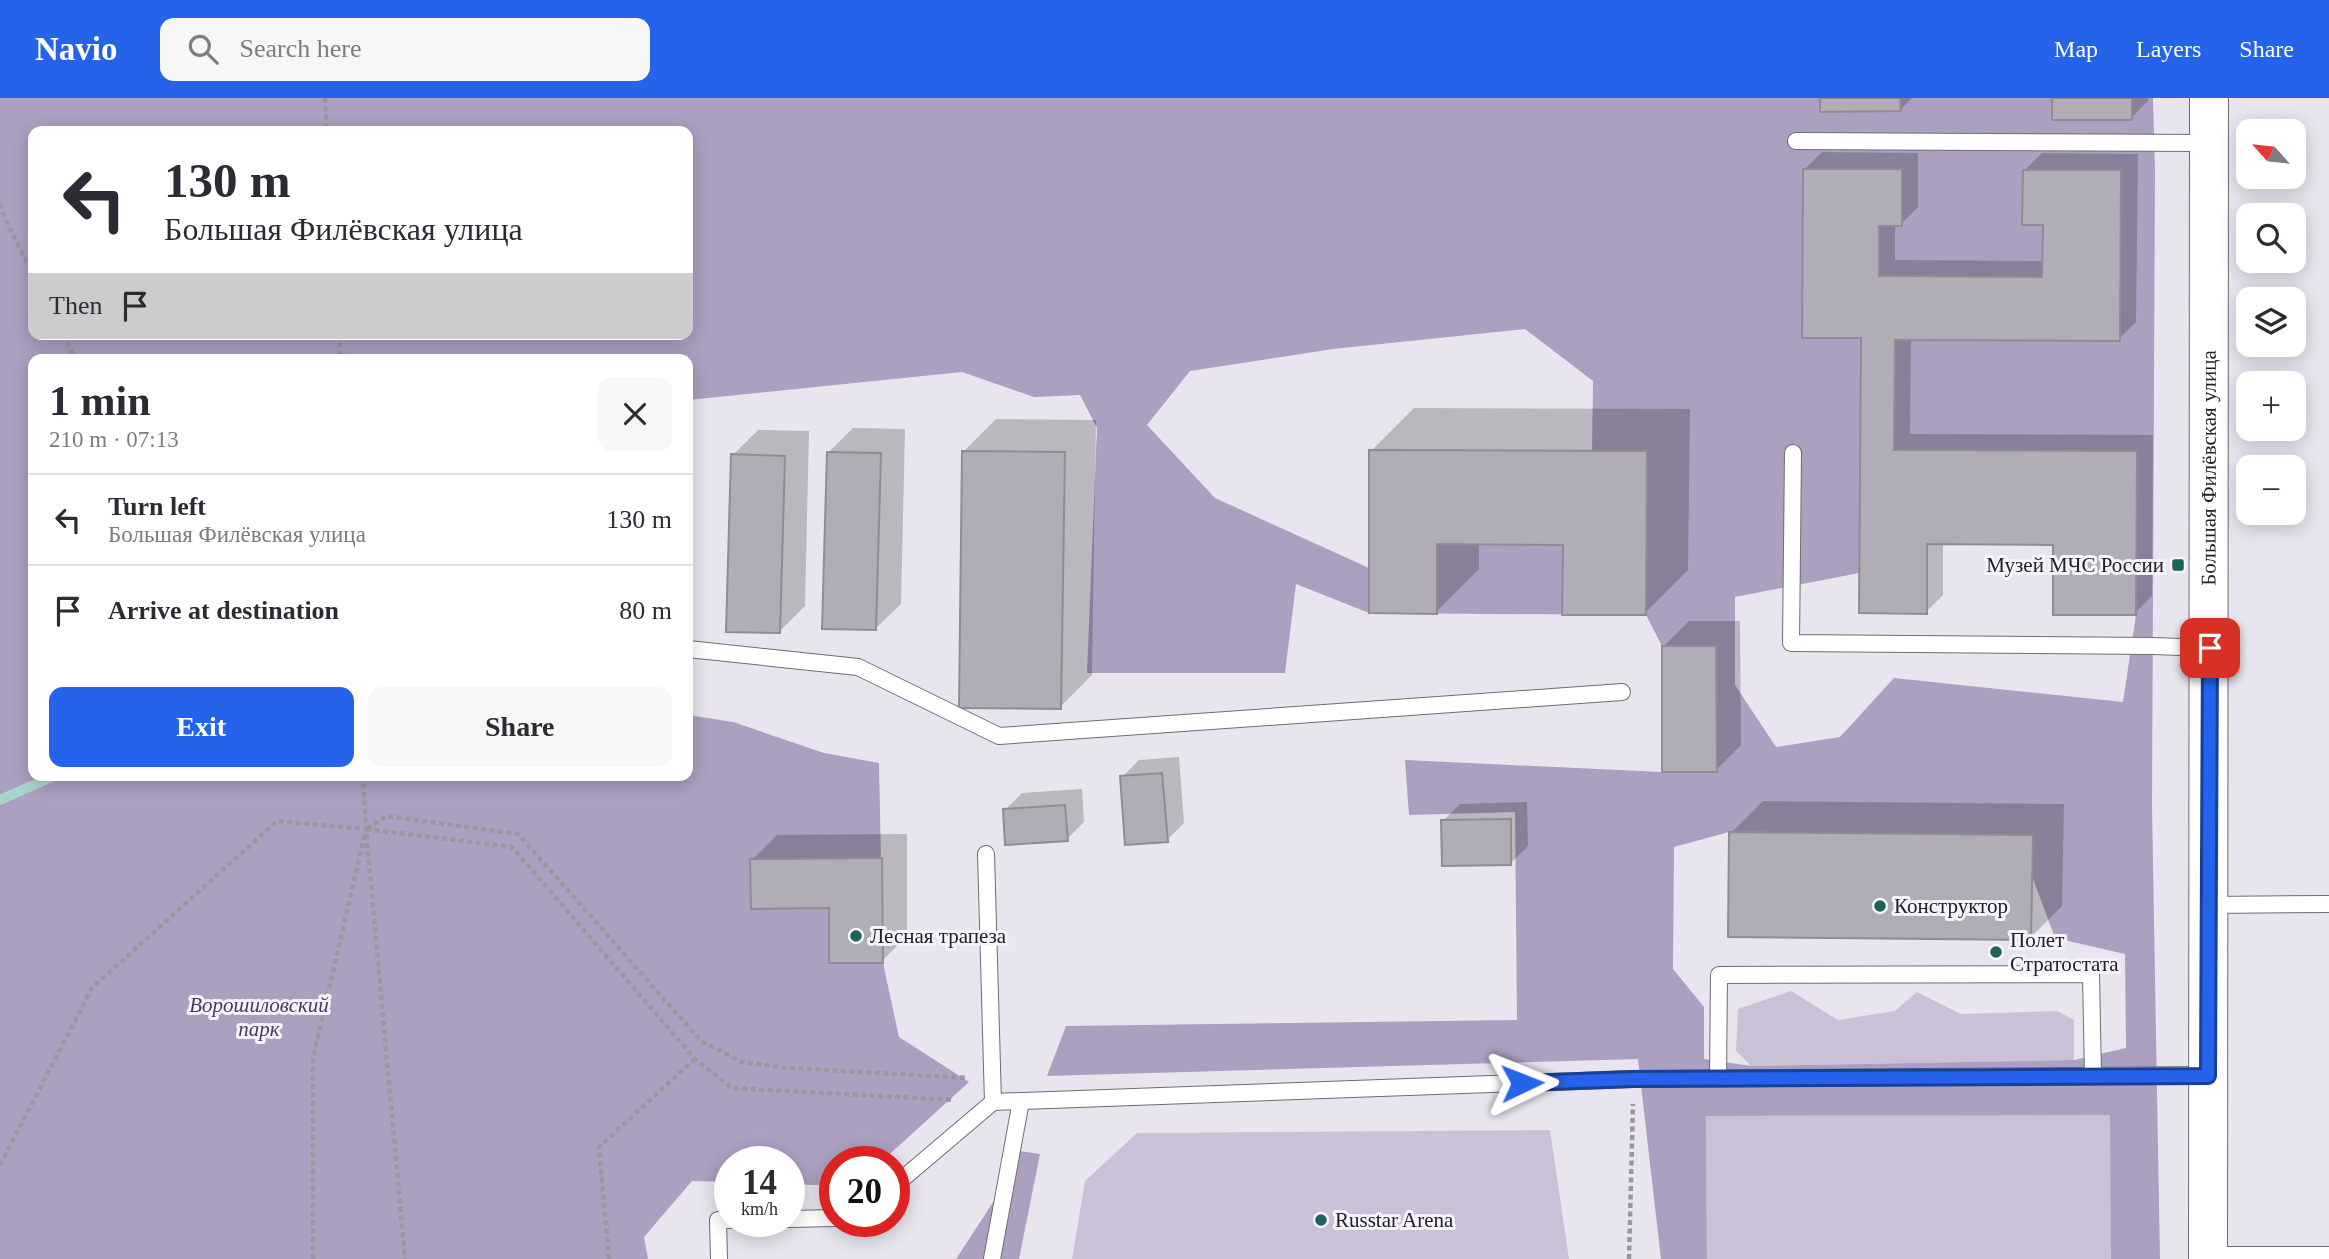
<!DOCTYPE html>
<html lang="en">
<head>
<meta charset="utf-8">
<style>
	:root { --surface:#fff; --page:#f7f7f7; --text:#2b2b33; --muted:#7c7c81; --line:#e1e1e2; --accent:#2563eb }
	body { margin:0; font-family:"Times New Roman",serif; background:var(--page); color:var(--text); height:100vh; display:flex; flex-direction:column; font-size:26px; white-space:nowrap }
	* { box-sizing:border-box; margin:0 }
	p { font-size:23px; color:var(--muted) }
	.icon { flex:none; width:38px; height:38px; fill:none; stroke:currentColor; stroke-width:2; stroke-linecap:round; stroke-linejoin:round }
	.map { position:relative; flex:1; overflow:hidden }
	.sheet { position:absolute; left:28px; top:256px; width:665px; height:427px; display:flex; flex-direction:column; background:var(--surface); border-radius:14px; box-shadow:0 4px 18px #0003 }
	.sheet>* { flex:none }
	.hud { position:absolute; left:28px; top:28px; width:665px; height:214px; border-radius:14px; box-shadow:0 4px 18px #0003; background:#fff; color:var(--text); overflow:hidden }
	.needle { width:46px; rotate:297deg }
	.buttons { position:absolute; left:2236px; top:21px; display:grid; gap:14px }
	.buttons a { display:grid; place-items:center; width:70px; height:70px; border-radius:14px; background:var(--surface); box-shadow:0 4px 18px #0003; font-size:35px }
	.speed { position:absolute; left:714px; top:1048px; display:flex; gap:14px; font-size:35px; font-weight:700; text-align:center }
	.speed>* { display:grid; place-content:center; width:91px; height:91px; border-radius:50%; background:var(--surface); box-shadow:0 4px 18px #0003; line-height:1 }
	.speed small { font-size:18px; font-weight:400 }
	.speed .limit { border:10px solid #d22; background:#fff; color:#111 }
	.pin { position:absolute; display:grid; place-items:center; width:60px; height:60px; color:#fff; margin:-30px; border-radius:14px; box-shadow:0 4px 10px #0006 }
	.me { position:absolute; width:77px; margin:-38px; rotate:88deg; stroke-linejoin:round; filter:drop-shadow(0 0 5px #0008) }
	.turn { display:flex; align-items:center; gap:24px; height:147px; padding:0 21px; font-size:32px }
	.turn .icon { width:91px; height:91px; stroke-width:2.5 }
	.turn b { display:block; font-size:49px; line-height:60px }
	.then { display:flex; align-items:center; height:66px; padding:0 21px; background:#0003; gap:14px; font-size:26px }
	.round { display:grid; place-items:center; flex:none; width:74px; height:74px; border-radius:14px; background:var(--page) }
	.summary { display:flex; align-items:center; justify-content:space-between; height:119px; padding:0 21px }
	h1 { font-size:42px; font-weight:800; line-height:52px }
	.primary-button { display:flex; gap:14px; margin-top:auto; padding:14px 21px }
	.primary-button a { flex:1; height:80px; border-radius:14px; background:var(--accent); color:#fff; font-size:28px; font-weight:800; line-height:80px; text-align:center }
	.primary-button a+a { background:var(--page); color:var(--text) }
	ul { padding:0; list-style:none }
	li { display:flex; align-items:center; gap:21px; height:91px; padding:0 21px; border-top:2px solid var(--line) }
	li div { flex:1 }
	li b { display:block; font-size:26px }
	li em { font-style:normal }
	header { display:flex; align-items:center; gap:42px; box-sizing:border-box; height:98px; padding:0 35px; background:var(--accent); color:#fff }
	header strong { font-size:33px }
	nav { display:flex; gap:38px; margin-inline-start:auto; font-size:24px }
	.search { width:490px; height:63px; background:var(--page); display:flex; align-items:center; gap:18px; box-sizing:border-box; padding:0 24px; border-radius:14px; color:var(--muted); font-size:26px }
	.map>svg:first-child { display:block }
</style>
</head>
<body>
<header>
<strong>Navio</strong>
<div class="search"><svg class="icon" aria-label="search" viewBox="0 0 24 24"><circle cx="10" cy="10" r="6"/><path d="M15 15l6 6"/></svg>Search here</div>
<nav><a>Map</a><a>Layers</a><a>Share</a></nav>
</header>
<div class="map">
<svg width="2329" height="1161" viewBox="0 0 2329 1161">
	<rect width="100%" height="100%" fill="#e9e5ef"/>
	<g fill="#c9c2d7">
		<path d="M1791,893l47,29 57,-9 22,-19 44,22 96,-3 17,9v40l-323,6 -15,-15 2,-42z"/>
		<path d="M2111,1016v145h-404l-1,-143z"/>
		<path d="M1550,1032l19,129h-497l13,-78 52,-48z"/>
	</g>
	<g fill="#aba0c0" fill-rule="evenodd">
		<path d="M0,0h2153l2,72 -3,637 8,452h-49l-1,-144 -404,1 1,143h-46l-23,-200 -591,17 19,-50 451,-6 -2,-208 -106,3 -4,-55 257,12v-126l-16,-31 -277,-2 -73,-29 -11,89h-198l10,-245 -17,-33 -46,2 -72,-25 -274,28v-41h-655v416h655v-60l45,7 91,31 55,10 4,200 16,74 70,45 -88,80h-46v24l-46,-2v-22h-59v20l-38,-1 -48,56 4,22h-648zM33,33h655v203h-655zM1525,231l68,52 -1,69 -223,118 -154,-70 -68,-73 43,-54 143,-22zM1928,446l125,1v70h83l-13,87 -229,-24 -54,59 -64,10 -41,-62v-88l124,-24v40l68,1zM1729,734l304,4 -1,40 23,62 70,16 1,94 -52,12 -323,6 -47,-7v-52l-31,-38 1,-122z"/>
		<path d="M1019,1053l21,3 -21,105h-63l47,-72z"/>
	</g>
	<g fill="#0003">
		<path d="M1822,0h90l-12,12z"/>
		<path d="M2054,0h94v3l-17,17z"/>
		<path d="M1822,54l96,1v54l-17,17h-6v36l149,1v-38l-19,-53 17,-17 96,1 -2,168 -17,17 -208,-1 -1,96 243,1 -1,161 -17,17 -80,-70h-112v52l-17,17 -64,-276 -57,-167z"/>
		<path d="M1414,310l276,1 -2,161 -43,43 -80,-70h-86v26l-43,43 -65,-161z"/>
		<path d="M996,321l100,1 -4,255 -32,32 -96,-256z"/>
		<path d="M853,330l52,1 -4,175 -25,24 -48,-175z"/>
		<path d="M758,332l51,1 -4,175 -25,25 -47,-176z"/>
		<path d="M1689,523h51l1,124 -25,25 -52,-124z"/>
		<path d="M1179,659l5,66 -17,17 -45,-63 17,-17z"/>
		<path d="M1082,691l2,33 -17,17 -62,-29 17,-17z"/>
		<path d="M1763,703l301,3 -2,102 -32,32 -299,-105z"/>
		<path d="M1527,704l1,44 -17,17 -68,-42 17,-17z"/>
		<path d="M907,736v102l-25,25 -51,-54 -79,-47 25,-25z"/>
	</g>
	<g fill="none" stroke-linecap="round" stroke-linejoin="round">
		<path stroke="#aad5cb" stroke-width="10" d="M0,702l56,-25"/>
	</g>
	<g fill="#b0adb6" stroke="#8f8c94" stroke-width="2">
		<path d="M1820,0h80l1,13 -81,1z"/>
		<rect x="2052" y="0" width="80" height="22"/>
		<path d="M1803,71h99v57h-23v50l163,1 1,-52h-21l1,-55h98l-1,171 -225,-1 -1,110 243,1 -1,164h-83v-70l-126,-1v70l-68,-1 2,-275h-59z"/>
		<path d="M1369,352l278,1 -1,164h-84l1,-70 -126,-1v70l-68,-1z"/>
		<path d="M962,353l103,1 -4,257 -102,-1z"/>
		<path d="M827,354l54,1 -5,177 -54,-1z"/>
		<path d="M731,356l54,2 -5,177 -54,-1z"/>
		<path d="M1662,548h54l1,126h-55z"/>
		<path d="M1162,675l6,69 -43,3 -5,-69z"/>
		<path d="M1065,707l3,36 -63,4 -2,-36z"/>
		<path d="M1511,721v46l-69,1 -1,-46z"/>
		<path d="M1729,734l304,3 -2,105 -303,-3z"/>
		<path d="M882,760l1,105h-54v-55l-78,1 -1,-50z"/>
	</g>
	<g fill="none" stroke-linecap="round" stroke-linejoin="round">
		<g stroke="#6f6c74" stroke-width="18">
			<g id="service">
				<path d="M1796,43l413,2"/>
				<path d="M1793,355l-2,190 362,3 57,2"/>
				<path d="M688,551l170,18 141,69 623,-44"/>
				<path d="M986,756l7,248 640,-23 575,-4"/>
				<path d="M2209,807l120,-1"/>
				<path d="M1718,980l1,-103 372,-1 2,102"/>
				<path d="M894,1088l99,-84"/>
				<path d="M789,1121l46,-1"/>
				<path d="M2208,1157h121"/>
				<path d="M719,1161l-1,-39h12"/>
				<path d="M992,1161l29,-158"/>
			</g>
		</g>
		<g stroke="#6f6c74" stroke-width="40">
			<g id="tertiary">
				<path id="s1" d="M2208,1161l1,-1161"/>
			</g>
		</g>
		<g stroke="#99979e" stroke-width="4.5" stroke-dasharray="5 3.5" stroke-linecap="butt">
			<path d="M325,0l2,33"/>
			<path d="M0,106l4,13 29,58"/>
			<path d="M63,236l12,25"/>
			<path d="M339,236l1,25"/>
			<path d="M363,677l3,54 39,430"/>
			<path d="M366,731l146,18 183,212 37,29 222,12"/>
			<path d="M367,731l19,-13 132,18 183,207 41,21 46,6 180,10"/>
			<path d="M0,1067l92,-177 185,-167 89,8 -53,229v201"/>
			<path d="M609,1161l-10,-112 96,-88"/>
			<path d="M1629,1161l4,-155"/>
		</g>
		<use href="#service" stroke="#fff" stroke-width="16"/>
		<use href="#tertiary" stroke="#fff" stroke-width="38"/>
	</g>
	<g fill="none" stroke-linecap="round" stroke-linejoin="round">
		<g stroke="#184099" stroke-width="18">
			<path id="route" d="M1522,985l111,-4 575,-3 2,-428"/>
		</g>
		<use href="#route" stroke="#2563eb" stroke-width="12"/>
	</g>
	<g fill="#1c6358" stroke="#f6f3fc" stroke-width="2.5">
		<rect x="2171" y="460" width="14" height="14" rx="3.5"/>
		<circle cx="1880" cy="808" r="7"/>
		<circle cx="856" cy="838" r="7"/>
		<circle cx="1996" cy="854" r="7"/>
		<circle cx="1321" cy="1122" r="7"/>
	</g>
	<g text-anchor="middle" stroke-width="6" stroke-linejoin="round" paint-order="stroke">
		<g font-size="21" fill="#212024" stroke="#f6f3fc">
			<text dy="7" stroke="none"><textPath href="#s1" startOffset="791">Большая Филёвская улица</textPath></text>
		</g>
		<g font-size="21" fill="#212024" stroke="#f6f3fc" text-anchor="start">
			<text x="2164" y="474" text-anchor="end">Музей МЧС России</text>
			<text x="1894" y="815">Конструктор</text>
			<text x="870" y="845">Лесная трапеза</text>
			<text x="2010" y="849">Полет<tspan x="2010" dy="24">Стратостата</tspan></text>
			<text x="1335" y="1129">Russtar Arena</text>
		</g>
		<g font-size="21" font-style="italic" fill="#493764" stroke="#f6f3fc">
			<text x="259" y="914">Ворошиловский<tspan x="259" dy="24">парк</tspan></text>
		</g>
	</g>
</svg>
<div class="buttons">
<a><svg class="needle" viewBox="-14 -14 28 28"><path d="M0-13l5 13h-10z" fill="#e53935"/><path d="M0 13l5-13h-10z" fill="#7c7c81"/></svg></a>
<a><svg class="icon" aria-label="search" viewBox="0 0 24 24"><circle cx="10" cy="10" r="6"/><path d="M15 15l6 6"/></svg></a>
<a><svg class="icon" aria-label="layers" viewBox="0 0 24 24"><path d="M12 4l9 5-9 5-9-5zM3 14l9 5 9-5"/></svg></a>
<a>+</a>
<a>−</a>
</div>
<div class="speed"><div>14<small>km/h</small></div><div class="limit">20</div></div>
<div class="pin" style="left:2210px;top:550px;background:#d93025"><svg class="icon" aria-label="arrive" viewBox="0 0 24 24"><path d="M6 21V4h12l-3 4 3 4H6"/></svg></div>
<svg class="me" style="left:1522px;top:985px" viewBox="-20 -20 40 40"><path d="M0-17L14 15 0 8-14 15z" fill="#2563eb" stroke="#fff" stroke-width="4"/></svg>
<div class="hud">
<div class="turn"><svg class="icon" aria-label="left" viewBox="0 0 24 24"><path d="M17 20v-9H6M10 6l-5 5 5 5"/></svg><div><b>130 m</b>Большая Филёвская улица</div></div>
<div class="then">Then<svg class="icon" aria-label="arrive" viewBox="0 0 24 24"><path d="M6 21V4h12l-3 4 3 4H6"/></svg></div>
</div>
<section class="sheet">
<div class="summary"><div><h1>1 min</h1><p>210 m · 07:13</p></div><a class="round"><svg class="icon" aria-label="close" viewBox="0 0 24 24"><path d="M6 6l12 12M18 6L6 18"/></svg></a></div>
<ul>
<li><svg class="icon" aria-label="left" viewBox="0 0 24 24"><path d="M17 20v-9H6M10 6l-5 5 5 5"/></svg><div><b>Turn left</b><p>Большая Филёвская улица</p></div><em>130 m</em></li>
<li><svg class="icon" aria-label="arrive" viewBox="0 0 24 24"><path d="M6 21V4h12l-3 4 3 4H6"/></svg><div><b>Arrive at destination</b></div><em>80 m</em></li>
</ul>
<div class="primary-button"><a>Exit</a><a>Share</a></div>
</section>
</div>
</body>
</html>
